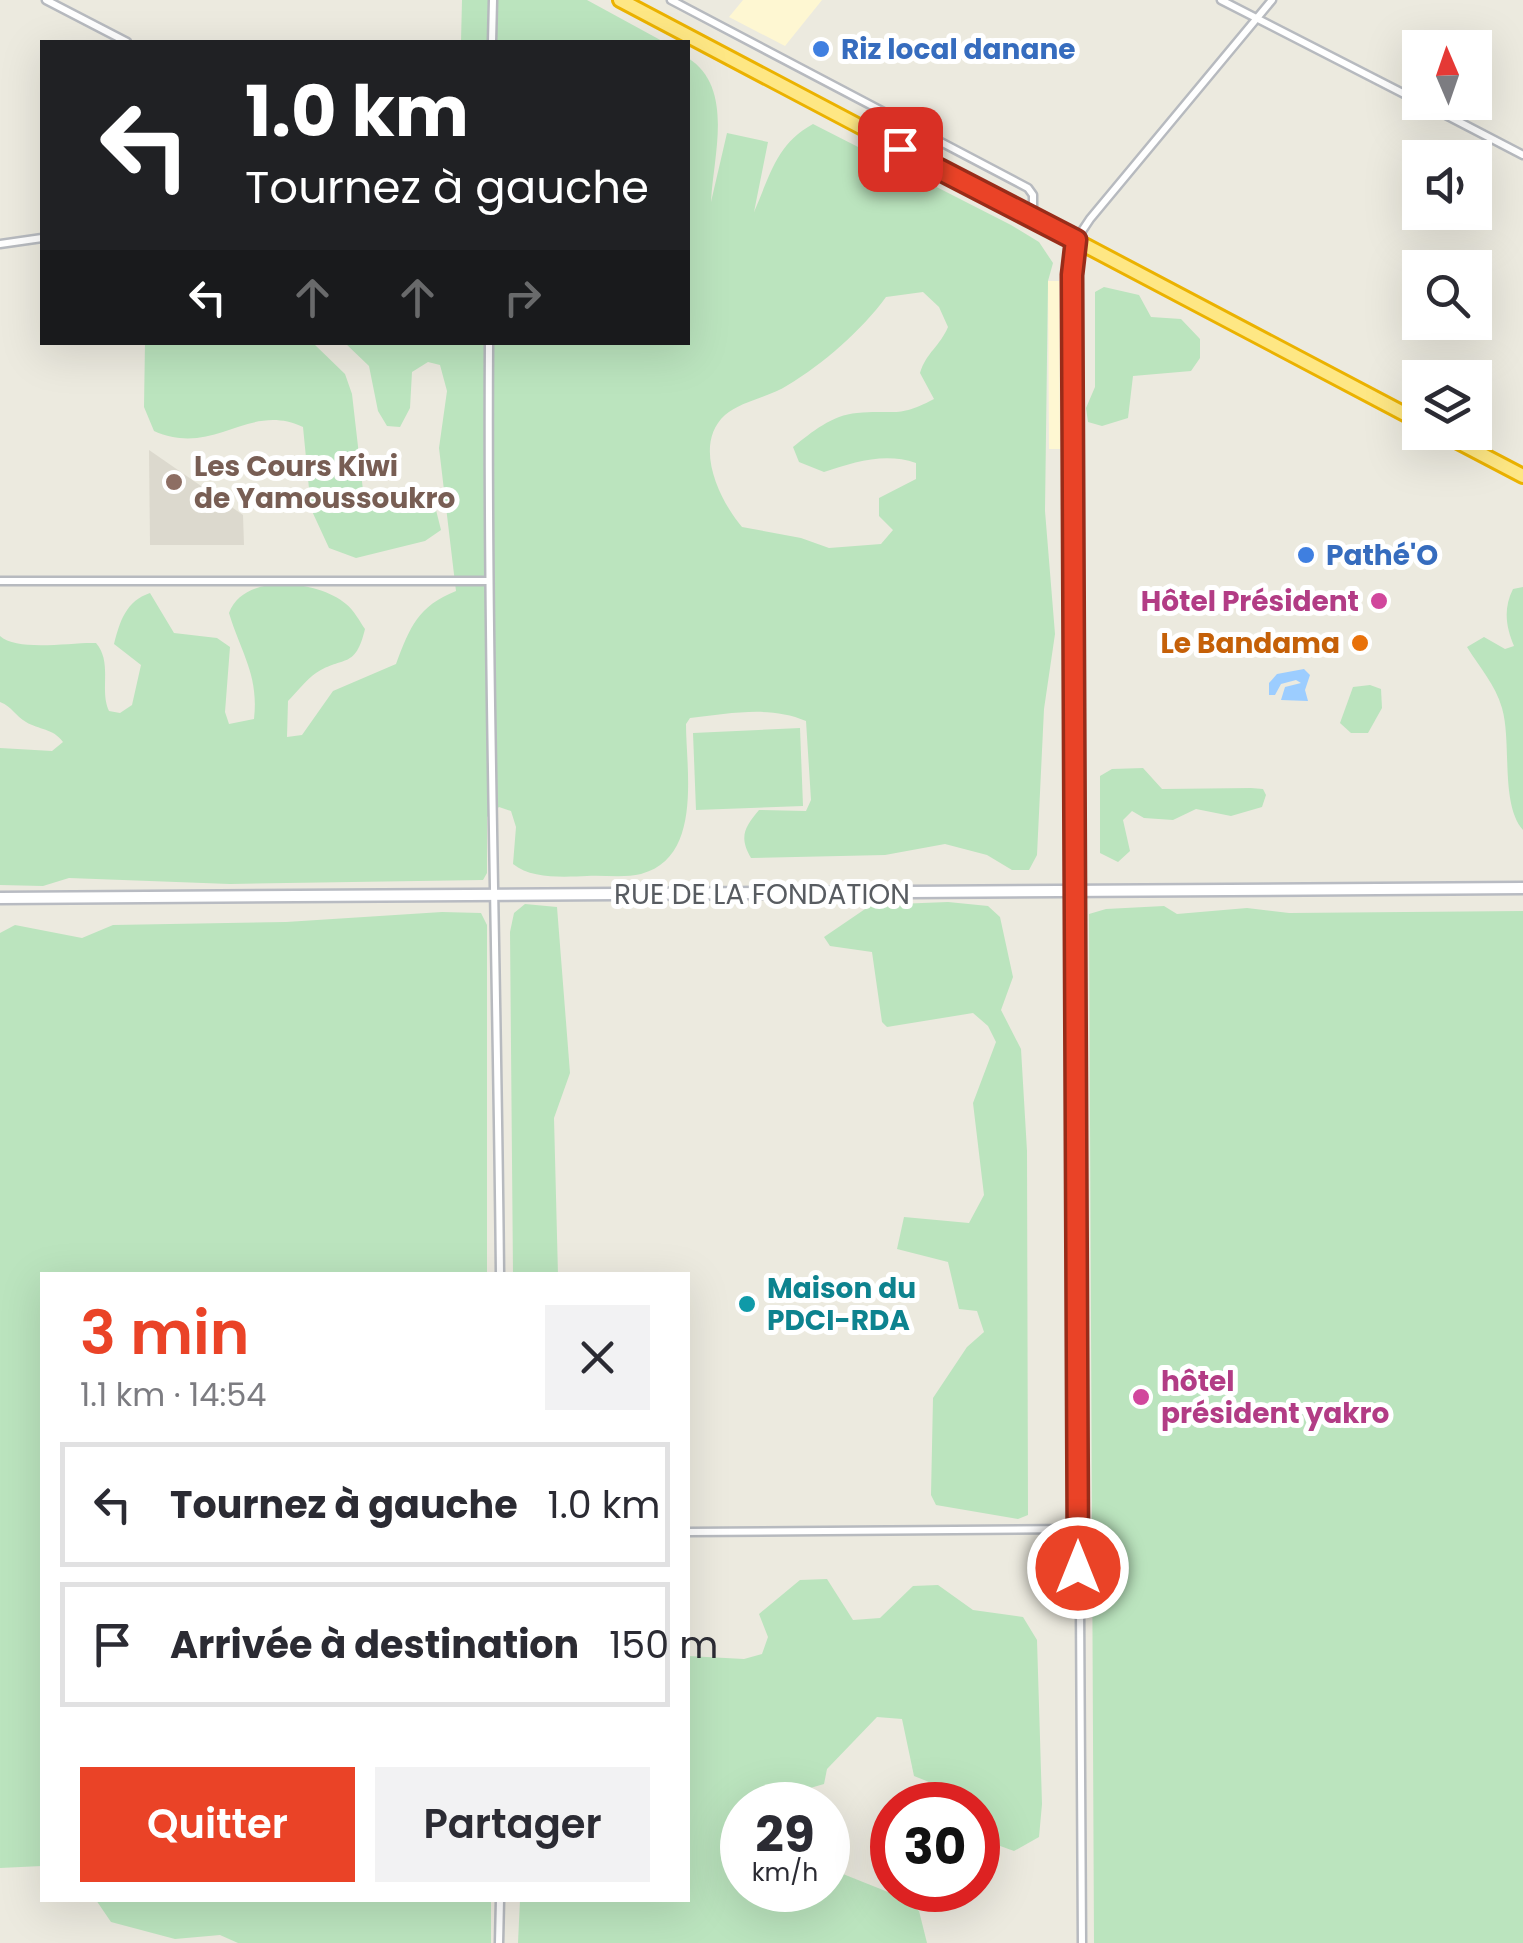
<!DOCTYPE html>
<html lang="fr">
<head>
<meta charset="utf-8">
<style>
	:root { --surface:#fff; --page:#f2f2f3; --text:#2b2b33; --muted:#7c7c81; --line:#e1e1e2; --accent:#ea4327 }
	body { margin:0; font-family:Poppins,sans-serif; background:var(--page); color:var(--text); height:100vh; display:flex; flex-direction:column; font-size:38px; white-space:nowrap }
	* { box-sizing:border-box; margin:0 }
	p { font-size:32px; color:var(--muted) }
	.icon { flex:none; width:55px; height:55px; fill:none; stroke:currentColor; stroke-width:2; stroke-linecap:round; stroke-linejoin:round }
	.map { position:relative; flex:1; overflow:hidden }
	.sheet { position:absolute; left:40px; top:1272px; width:650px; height:630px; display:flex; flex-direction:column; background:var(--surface); border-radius:0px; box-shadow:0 10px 40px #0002 }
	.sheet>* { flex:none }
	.top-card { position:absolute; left:40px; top:40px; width:650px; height:305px; border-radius:0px; box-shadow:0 10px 40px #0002; background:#202124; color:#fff; overflow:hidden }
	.needle { width:65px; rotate:358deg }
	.buttons { position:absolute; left:1402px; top:30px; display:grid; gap:20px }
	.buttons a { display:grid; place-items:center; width:90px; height:90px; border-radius:0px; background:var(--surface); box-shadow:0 10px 40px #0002; font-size:50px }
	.speed { position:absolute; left:720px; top:1782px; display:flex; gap:20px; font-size:50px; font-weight:700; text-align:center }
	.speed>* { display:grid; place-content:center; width:130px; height:130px; border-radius:50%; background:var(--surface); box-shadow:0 10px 40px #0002; line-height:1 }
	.speed small { font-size:25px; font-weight:400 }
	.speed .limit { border:15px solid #d22; background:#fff; color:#111 }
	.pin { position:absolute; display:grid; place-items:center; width:85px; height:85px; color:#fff; margin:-42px; border-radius:20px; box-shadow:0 5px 15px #0006 }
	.me { position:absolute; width:110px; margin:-55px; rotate:0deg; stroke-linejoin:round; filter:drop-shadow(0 0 8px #0008) }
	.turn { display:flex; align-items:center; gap:35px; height:210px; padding:0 40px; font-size:45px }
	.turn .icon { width:130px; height:130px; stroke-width:2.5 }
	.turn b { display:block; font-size:70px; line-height:85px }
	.lanes { display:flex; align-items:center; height:95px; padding:0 40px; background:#0003; justify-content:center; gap:50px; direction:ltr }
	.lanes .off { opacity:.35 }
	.round { display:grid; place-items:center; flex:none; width:105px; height:105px; border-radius:0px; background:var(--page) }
	.summary { display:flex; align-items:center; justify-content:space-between; height:170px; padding:0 40px }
	h1 { font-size:60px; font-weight:600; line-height:75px; color:var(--accent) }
	.cta { display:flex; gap:20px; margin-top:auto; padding:20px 40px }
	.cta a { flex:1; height:115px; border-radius:0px; background:var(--accent); color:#fff; font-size:40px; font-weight:600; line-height:115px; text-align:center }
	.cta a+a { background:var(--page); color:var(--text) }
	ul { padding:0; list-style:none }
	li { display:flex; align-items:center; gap:30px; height:125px; margin:0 20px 15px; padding:0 20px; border:5px solid var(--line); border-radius:0px }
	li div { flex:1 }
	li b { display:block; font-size:38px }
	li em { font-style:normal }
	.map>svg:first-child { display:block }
</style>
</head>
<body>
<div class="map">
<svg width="1523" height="1943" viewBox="0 0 1523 1943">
	<rect width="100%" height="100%" fill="#eceadf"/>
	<g fill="#fef7d2">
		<path d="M743,0h79l-37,46 -56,-29z"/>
		<path d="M1048,281h11l1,168h-11z"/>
	</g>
	<path fill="#dcd9ce" d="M149,450l94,65 1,30h-94z"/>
	<g fill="#bbe4be" fill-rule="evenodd">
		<path d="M462,0h125l77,42h-203z"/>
		<path d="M688,58c47,30 25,98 23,144l16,-69 41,9 -14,70c16,-36 22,-68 59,-88l198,101 28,17 14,21 -5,18 -3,230 10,123 -11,75 -7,146 -8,15h-17l-25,-15 -42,-11 -60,11 -134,3c-12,-21 -7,-30 8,-48l47,1 5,-11 -5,-79c-37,-16 -77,-7 -116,-3l-4,6c0,46 17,134 -45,150 -16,4 -37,1 -54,2 -23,1 -56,3 -74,-12l3,-37 -5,-16 -12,-4 -12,10v56l-4,7 -253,4 -161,-6 -26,8 -43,-1v-137l52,3 11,-9c-10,-14 -24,-12 -37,-20 -11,-6 -13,-15 -26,-20v-66c17,16 72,6 96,7 17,20 3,47 13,68l11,2 12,-8 9,-40 -27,-21c6,-23 12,-43 36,-51l24,40 43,5 13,9 -5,65 4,12 25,-5c5,-44 -13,-66 -25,-106 15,-41 88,-33 117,-9 8,6 14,18 19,25 -10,41 -21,26 -49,44 -10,7 -19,19 -28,28l-1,36 15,-2 31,-44 63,-27c14,-37 22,-58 60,-73l-17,-143 8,-57 -7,-26 -12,-3 -16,10 -2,36 -10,19 -13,-1 -9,-15 -9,-45 -24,-23 343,-1zM923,292l16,15 9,20c-8,19 -22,26 -28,46l14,26c-38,20 -40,10 -77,14 -25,2 -45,19 -64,34l6,15 25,10c30,-10 61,-20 92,-9v16l-37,19v18l14,14 -12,14 -52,4 -28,-10 -59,-11c-22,-26 -50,-82 -17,-112 16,-14 45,-18 63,-30 35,-21 74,-55 98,-88z"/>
		<path d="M1104,287l35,8 12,22 30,2 19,20v19l-9,13 -58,5 -5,42 -26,8 -14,-4 -2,-14 9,-21v-95z"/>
		<path d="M145,343h168l32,31 7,20 12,105 23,2 25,-5 24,14 5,20 -16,11 -69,17 -27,-10 -18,-39 -8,-82c-55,-26 -88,31 -149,4l-10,-24z"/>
		<path d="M1523,587v243c-23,-26 -11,-88 -21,-122 -7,-24 -22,-40 -35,-61l17,-10 21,12 9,-3c-8,-19 -11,-37 -1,-57z"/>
		<path d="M1370,685l11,4 1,19 -14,25h-17l-11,-10 13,-36z"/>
		<path d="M800,728l3,78 -107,4 -3,-77z"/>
		<path d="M1143,768l19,21 89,-1 12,1 3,6 -4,12 -31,9 -35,-7 -23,11 -29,-2 -12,-7 -9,9 7,31 -12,11 -18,-9v-77l12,-7z"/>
		<path d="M948,902l40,4 12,11 13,60 -12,33 20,39 6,102 1,364 -10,4 -82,-14 -5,-10 2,-97 34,-51 17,-15 -7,-21 -18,-2 -11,-47 -51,-13 7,-32 65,6 15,-28 -11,-92 23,-61 -8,-16 -15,-13 -86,14 -5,-5 -10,-70 -42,-6 -6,-9 47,-32z"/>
		<path d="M525,904l32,3 13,166 -16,45 4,157h-45l-3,-343 4,-19z"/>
		<path d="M1164,906l13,8 70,-6 42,5 234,-2v1032h-429l-5,-1029 17,-5z"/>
		<path d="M442,912l39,1 6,12v350h-445v591l-42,2v-935l15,-8 67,13 31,-13 173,-3z"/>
		<path d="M827,1579l26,41 27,-2 33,-32 25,-1 35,25 50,7 14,23 5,164 -3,33 -25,14 -36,-13v-33h-24l-15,-19 -25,-10 -12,-57 -25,-2 -50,52 -3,15 -31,9 -11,12h-40v85h86v-22l70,28 21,15 8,32h-409l2,-43h168v-244l56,3 18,-5 6,-17 -9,-23 41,-34z"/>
		<path d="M96,1900h395v43h-253l-18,-8 -45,4 -64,-17z"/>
	</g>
	<path fill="#9ccdff" d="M1304,669l6,6 -5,15 3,11 -27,-1 4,-13 16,-4 -5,-3 -15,4 -6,11h-6v-12l8,-9z"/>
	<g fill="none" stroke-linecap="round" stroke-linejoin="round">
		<g stroke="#b7babf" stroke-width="11">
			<g id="street">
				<path d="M46,0l81,42"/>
				<path d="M671,0l357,188 5,7v23"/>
				<path d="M1221,0l199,102"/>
				<path d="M492,42l1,-42"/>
				<path d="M1421,102l102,53"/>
				<path d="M0,244l42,-6"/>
				<path d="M489,342c-2,311 8,622 11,933"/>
				<path d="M0,581h487"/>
				<path d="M688,1532l389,-3"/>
				<path d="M499,1943l1,-43"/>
				<path d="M1082,1943l-10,-1683 4,-20 14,-21 182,-219"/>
			</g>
		</g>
		<g stroke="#b8bbc2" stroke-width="15">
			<path id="secondary" d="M0,898l1523,-10"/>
		</g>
		<g stroke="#ebb200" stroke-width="18">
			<g id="highway">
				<path d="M620,0l800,422"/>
				<path d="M1439,432l84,44"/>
			</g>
		</g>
		<use href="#street" stroke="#fff" stroke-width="6"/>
		<use href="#secondary" stroke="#fff" stroke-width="10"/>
		<use href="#highway" stroke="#fee784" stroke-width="12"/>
	</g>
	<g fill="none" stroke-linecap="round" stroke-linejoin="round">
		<g stroke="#982c19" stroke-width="25">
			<path id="route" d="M900,149l176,91 -4,35 6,1293"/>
		</g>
		<use href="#route" stroke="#ea4327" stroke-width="18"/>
	</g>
	<g fill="#3f7fe0" stroke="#fff" stroke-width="4">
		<circle cx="821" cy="49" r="10"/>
		<circle cx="1306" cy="555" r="10"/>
	</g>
	<circle fill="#8d6e63" stroke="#fff" stroke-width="4" cx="174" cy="482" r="10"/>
	<g fill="#d1479c" stroke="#fff" stroke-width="4">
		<circle cx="1379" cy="601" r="10"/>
		<circle cx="1141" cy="1397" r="10"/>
	</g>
	<circle fill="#e8710a" stroke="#fff" stroke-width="4" cx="1360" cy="643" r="10"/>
	<circle fill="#0f9aa8" stroke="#fff" stroke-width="4" cx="747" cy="1304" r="10"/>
	<g text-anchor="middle" stroke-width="10" stroke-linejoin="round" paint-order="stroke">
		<g font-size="28" font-weight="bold" fill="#366cbe" stroke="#fff" text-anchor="start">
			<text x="841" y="59">Riz local danane</text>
			<text x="1326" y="565">Pathé'O</text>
		</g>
		<g font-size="28" font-weight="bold" fill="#785e54" stroke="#fff" text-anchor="start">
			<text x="194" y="476">Les Cours Kiwi<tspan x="194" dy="32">de Yamoussoukro</tspan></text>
		</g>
		<g font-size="28" font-weight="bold" fill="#b23c85" stroke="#fff" text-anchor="end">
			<text x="1359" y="611">Hôtel Président</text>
			<text x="1161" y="1391" text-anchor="start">hôtel<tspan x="1161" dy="32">président yakro</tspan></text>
		</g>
		<g font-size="28" font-weight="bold" fill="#c56008" stroke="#fff" text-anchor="end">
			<text x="1340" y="653">Le Bandama</text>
		</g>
		<g font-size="28" fill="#585c61" stroke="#fff">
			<text x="762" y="904">RUE DE LA FONDATION</text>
		</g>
		<g font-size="28" font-weight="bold" fill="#0d838f" stroke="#fff" text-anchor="start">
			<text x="767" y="1298">Maison du<tspan x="767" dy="32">PDCI-RDA</tspan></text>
		</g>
	</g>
</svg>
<div class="buttons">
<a><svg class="needle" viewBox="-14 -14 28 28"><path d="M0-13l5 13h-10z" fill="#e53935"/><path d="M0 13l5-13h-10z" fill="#7c7c81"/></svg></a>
<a><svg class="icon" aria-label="sound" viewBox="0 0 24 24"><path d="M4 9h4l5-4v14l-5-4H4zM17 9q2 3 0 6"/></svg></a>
<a><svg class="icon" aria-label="search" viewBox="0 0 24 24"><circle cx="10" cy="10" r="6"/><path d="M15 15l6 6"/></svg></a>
<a><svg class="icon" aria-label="layers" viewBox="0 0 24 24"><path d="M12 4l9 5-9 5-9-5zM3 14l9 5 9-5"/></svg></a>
</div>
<div class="speed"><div>29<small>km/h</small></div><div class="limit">30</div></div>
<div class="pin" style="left:900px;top:149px;background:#d93025"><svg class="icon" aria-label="arrive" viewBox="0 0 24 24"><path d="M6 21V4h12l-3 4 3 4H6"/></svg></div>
<svg class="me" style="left:1078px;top:1568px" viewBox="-20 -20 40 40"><circle r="17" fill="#ea4327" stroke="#fff" stroke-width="3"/><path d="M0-11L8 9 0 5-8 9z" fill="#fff"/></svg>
<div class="top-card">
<div class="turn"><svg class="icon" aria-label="left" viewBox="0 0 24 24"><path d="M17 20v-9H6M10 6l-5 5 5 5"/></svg><div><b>1.0 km</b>Tournez à gauche</div></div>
<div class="lanes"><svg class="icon" aria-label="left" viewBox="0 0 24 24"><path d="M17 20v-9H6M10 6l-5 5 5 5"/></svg><svg class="icon off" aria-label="ahead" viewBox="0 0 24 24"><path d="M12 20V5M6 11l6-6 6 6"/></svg><svg class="icon off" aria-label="ahead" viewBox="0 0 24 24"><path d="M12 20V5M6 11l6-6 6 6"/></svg><svg class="icon off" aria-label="right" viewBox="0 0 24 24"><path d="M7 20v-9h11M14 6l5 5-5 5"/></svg></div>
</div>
<section class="sheet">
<div class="summary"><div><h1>3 min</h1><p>1.1 km · 14:54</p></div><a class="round"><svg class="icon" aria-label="close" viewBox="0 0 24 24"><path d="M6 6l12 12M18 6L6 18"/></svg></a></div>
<ul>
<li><svg class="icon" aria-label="left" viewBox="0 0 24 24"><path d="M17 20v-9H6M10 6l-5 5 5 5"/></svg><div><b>Tournez à gauche</b></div><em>1.0 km</em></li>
<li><svg class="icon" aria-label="arrive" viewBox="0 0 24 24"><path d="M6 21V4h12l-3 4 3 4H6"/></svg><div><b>Arrivée à destination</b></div><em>150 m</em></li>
</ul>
<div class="cta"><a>Quitter</a><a>Partager</a></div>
</section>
</div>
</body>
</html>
